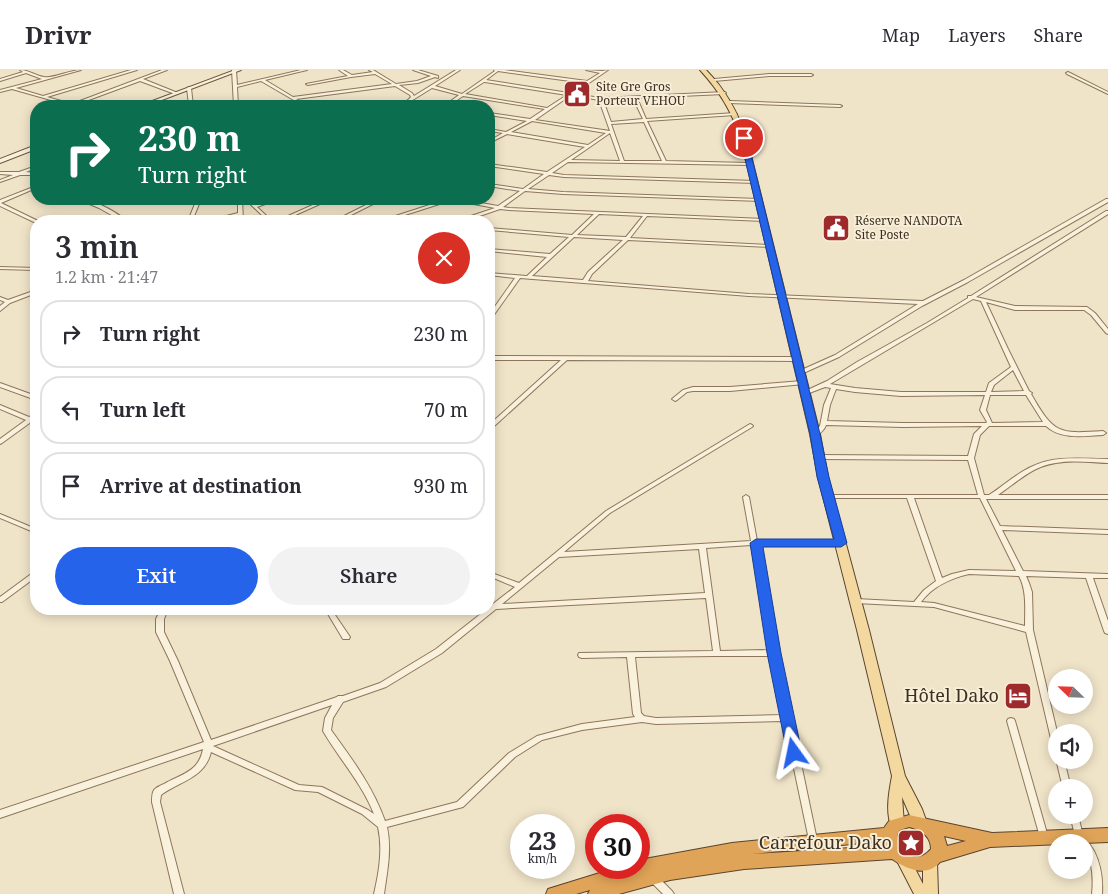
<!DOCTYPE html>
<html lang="en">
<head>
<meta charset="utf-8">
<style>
	:root { --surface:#fff; --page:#f2f2f3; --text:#2b2b33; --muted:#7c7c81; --line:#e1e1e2; --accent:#2563eb }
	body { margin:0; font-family:"Noto Serif",serif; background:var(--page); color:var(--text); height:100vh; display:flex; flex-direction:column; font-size:19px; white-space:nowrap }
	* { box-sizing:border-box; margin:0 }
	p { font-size:16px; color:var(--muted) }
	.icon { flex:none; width:28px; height:28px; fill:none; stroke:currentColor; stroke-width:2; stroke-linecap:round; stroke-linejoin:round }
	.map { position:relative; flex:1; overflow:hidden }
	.side { position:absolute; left:30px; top:145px; width:465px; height:400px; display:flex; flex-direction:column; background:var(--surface); border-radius:20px; box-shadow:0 2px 12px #0003 }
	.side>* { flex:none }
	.guide { position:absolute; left:30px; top:30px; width:465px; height:105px; border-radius:20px; box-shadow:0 2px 12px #0003; background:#0b6e4f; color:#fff; overflow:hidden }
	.needle { width:32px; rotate:293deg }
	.fabs { position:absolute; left:1048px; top:599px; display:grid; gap:10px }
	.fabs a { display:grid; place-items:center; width:45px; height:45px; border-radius:50%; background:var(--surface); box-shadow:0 2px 12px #0003; font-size:25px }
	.speed { position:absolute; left:510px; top:744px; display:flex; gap:10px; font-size:25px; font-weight:700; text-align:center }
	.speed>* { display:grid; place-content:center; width:65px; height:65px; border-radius:50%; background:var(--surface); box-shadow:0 2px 12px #0003; line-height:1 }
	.speed small { font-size:12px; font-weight:400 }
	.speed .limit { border:8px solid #d22; background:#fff; color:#111 }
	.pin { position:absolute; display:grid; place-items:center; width:42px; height:42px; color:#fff; margin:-21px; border:2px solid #fff; border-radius:50%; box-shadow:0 1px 5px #0007 }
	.me { position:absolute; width:55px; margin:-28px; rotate:348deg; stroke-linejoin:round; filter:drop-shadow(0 0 4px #0008) }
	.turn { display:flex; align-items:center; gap:18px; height:105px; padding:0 25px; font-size:22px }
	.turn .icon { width:65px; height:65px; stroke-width:2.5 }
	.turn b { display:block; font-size:35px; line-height:42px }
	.round { display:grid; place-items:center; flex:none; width:52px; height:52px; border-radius:26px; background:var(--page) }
	.headline { display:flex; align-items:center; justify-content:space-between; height:85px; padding:0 25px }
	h1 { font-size:30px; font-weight:600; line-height:38px }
	.button { display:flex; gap:10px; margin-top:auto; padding:10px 25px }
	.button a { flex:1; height:58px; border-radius:30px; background:var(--accent); color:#fff; font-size:20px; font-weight:600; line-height:58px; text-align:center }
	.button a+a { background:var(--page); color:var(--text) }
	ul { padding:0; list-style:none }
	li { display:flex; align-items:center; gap:15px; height:68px; margin:0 10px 8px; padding:0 15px; border:2px solid var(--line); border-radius:20px }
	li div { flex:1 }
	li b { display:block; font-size:19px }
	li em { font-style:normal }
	header { display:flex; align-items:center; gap:30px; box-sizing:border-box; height:70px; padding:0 25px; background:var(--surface); border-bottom:1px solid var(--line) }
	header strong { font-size:24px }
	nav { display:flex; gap:28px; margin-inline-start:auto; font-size:18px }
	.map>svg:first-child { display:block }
</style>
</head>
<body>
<header>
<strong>Drivr</strong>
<nav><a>Map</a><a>Layers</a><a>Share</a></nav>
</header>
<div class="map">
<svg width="1108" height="824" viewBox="0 0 1108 824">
	<rect width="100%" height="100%" fill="#f0e4c8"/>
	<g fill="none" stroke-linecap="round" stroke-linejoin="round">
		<g stroke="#8d765c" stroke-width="2">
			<g id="street">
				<path d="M20,0c9,0 16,6 24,7 8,2 26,-7 37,-7l-65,18 27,8 88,-26h6l-90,27 25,7 90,-34h5l-24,9 35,14 -3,1 -35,-13 -65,24 2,1h-5l-60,-17 -12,3v-2l42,-11 -16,-6 -26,8v-2l23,-7z"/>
				<path d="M232,0h4l1,15 64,-15h6l-42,10 28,17 99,-13 -17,-10 -24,3 -43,8 -2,-1 42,-8 -9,-6h4l9,5 21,-3 -4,-2h4l23,14 21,-3 14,-5 -18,-6h5l20,6v2l-3,-1 -17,6 -19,2 13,8 2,3 42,-26h4l-25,16 27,8 33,-23 -1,-1h10l83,11 13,-8 -14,-3 16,1 6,-1 -35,24 28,4 124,-6 1,1 -2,1 -87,4 9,21 89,-6 2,1 -2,1 -88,6 19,40 83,2h1v2l-182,-3 -16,11 12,2 191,6 2,1 -1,1 -192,-6 -15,-2 -21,14 35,3 196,7 2,1v1l-198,-7 -38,-3 -22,16 6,1 255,11h2v2l-119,-5 -17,22 139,7 2,1v1l-143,-7 -36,34 -4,7 161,13 174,7 41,-21 142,-81h2v3l-140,80 -46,24 -83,51 -40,18 -3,-2 1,-1 38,-17 83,-51 -169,-8 -229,-18 -29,41h-2v-4l26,-37 -26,-3v-2l38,3 20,-19 -58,-6v-2l61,5 19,-17 -80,-7v-2l83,7 22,-21 -85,-4 -9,-1 -35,12h-6v-1l36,-12 -43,-8 -66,21h-6l68,-22h10l40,7 22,-15 -31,-5v-2l34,5 21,-15 -55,-8v-2l58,8 38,-25 -78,-13 -18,9v-2l14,-8 -14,-2v-2l17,3 21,-11 -38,-6v-2l41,6 15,-10 -82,-13 -15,10h-4l15,-11 -27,-7 -21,13 -6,5h-4l2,-2 -12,-1 -7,3h-4l10,-5 16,1 5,-5 -1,-2 -15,-9 -99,13 12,7h-4l-43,-25 -24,6 1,19h-4zM498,1l87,12 -16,10 -83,-13zM484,12h1l82,13 -20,13 -82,-14zM571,25l28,5 11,31 -75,-11zM633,28l10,21 -32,3 -8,-22zM532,51l74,12 -18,12 -77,-13zM644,52l18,39h-38l-13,-37zM610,63l10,28 -49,-1zM599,144l44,2 -17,21 -49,-2zM574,167l49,3 -35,32 -5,8 -51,-4z"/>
				<path d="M1068,2l40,20v2l-41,-20 -1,-1z"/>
				<path d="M769,4h42l2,1 -2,1h-42l-55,5 -2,-1 2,-1z"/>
				<path d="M189,17l2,1 2,18h-4l-2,-18z"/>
				<path d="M730,31l110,4 2,1 -2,1 -111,-4 -1,-1z"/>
				<path d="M36,96v2l-10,4 10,1v2h-16l-20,7v-2l13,-5 -13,-1v-2h19z"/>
				<path d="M36,116v2l-35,15 37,18h-2v2l-36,-17v-6z"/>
				<path d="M78,129c14,-1 38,13 49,22h-5l-23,-13z"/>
				<path d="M197,129h4l-9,22h-4z"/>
				<path d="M238,129h4l1,22h-4v-5l-22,5h-6v-1l27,-7z"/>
				<path d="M245,129h4l6,5 16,-5h5v1l-19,7 15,14h-4z"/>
				<path d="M326,129h5l-49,22h-5z"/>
				<path d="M378,129h5l-44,22h-5z"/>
				<path d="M1106,141h2v3l-132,83 39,9 72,1 8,6 13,16v5l-2,-1 -15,-18 -7,-5h-69l-29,-8 22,47 21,42 3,2 -1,1c23,40 27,40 72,37l3,2 -3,2c-19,1 -42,5 -57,-9h-57l-9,9 -6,23 10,37h5c14,-9 27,-21 42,-28 24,-12 51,-8 77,-8v4c-25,-1 -51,-5 -74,7 -13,7 -24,17 -36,25h110v4h-122l14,27 108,4v4l-106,-4 21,41 85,3v4h-15l15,43v13l-3,-1 -1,-2 -18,-53 -60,-2 3,7 3,9 1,38 24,102h-1v14l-3,-1 -1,-2 -26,-111 -92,-25 -78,-4h-3l-1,-2 1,-2h3l58,3 10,-12 12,-9 -29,-83h-79l-2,-1 -1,-1 1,-1h152l-10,-35 -149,-1 -3,-2 3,-2 149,1 6,-22 8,-8 -79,1 -77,-2c-1,4 -7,10 -11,11l-3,-2 8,-8 4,-21 7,-17 -6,-1 -21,8 -3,-2 26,-12 30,-19 70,-39 41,-25v-2h3zM973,229l8,2 30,66 -22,16 -3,9h-85l-46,-4 -25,-4zM1013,300l11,21 -33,1 3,-7zM836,319l19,3 46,4 84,-1 -5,15 7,12 -1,1h-83l-76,-2 3,-16zM990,325h36l17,27 -51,1 -6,-13zM914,428h66l36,73 -47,-1 -17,4 -10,4zM969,504l50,2c8,15 6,33 6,50l-91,-23 -13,-1c11,-15 30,-24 48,-28z"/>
				<path d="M0,197l36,1v2l-36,-1z"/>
				<path d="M36,220v3l-26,10 -10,8v-5l5,-4 -5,-2v-3l8,3z"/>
				<path d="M489,286l307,1 3,2 -3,2 -229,-1 -76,69 -2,1v-5l72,-65h-72z"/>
				<path d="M802,311l2,1 1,1 -1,1 -74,7h-37l-6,1 -10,8 -2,1 -3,-2 11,-9 10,-3h37z"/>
				<path d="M0,313l36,13v4l-36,-13z"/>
				<path d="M0,335l29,12 7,-4v5l-2,1 2,1v4l-5,-2 -29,21 -2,1v-5l26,-19 -26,-11z"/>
				<path d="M750,354l2,1 1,1 -1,1 -142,86 -46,39 187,-11 -8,-44 3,-2 3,2 8,44h86l1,2 -1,2h-85l20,108 39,187 -1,3 -3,1 -3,-1 -1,-3 -25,-119 -128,3 -14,-2 -60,8 -40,10 -27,17 -52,50 -76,20c5,23 0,45 -3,67h-10c5,-22 9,-45 4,-67l-16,-13 -44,-22 -23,-2 -84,-38c-6,26 -31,29 -50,43l-1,7 24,92h-10l-22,-92c0,-3 0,-9 2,-12 2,-2 7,-5 10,-6 17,-10 35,-12 39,-35l-203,69v-8l204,-68 -34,-81 -14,-29v-13l5,-10h7l-4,10v13l14,29 33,79 126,-43 1,-1h5l37,-13 56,-34 51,-40h2v-2l26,-20 -26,-11v-4l30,11 87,-72zM751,475l19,105 -50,1 -14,-103zM699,479l6,44 -203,11 57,-47zM706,528l7,53 -134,2 -1,2 1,2 3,1 45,-1 6,57 2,3 -53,7 -45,12 -28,17 -52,49 -72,19c-12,-34 -33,-62 -54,-91l2,-12 10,-16 43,-15 56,-34 54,-44zM716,586h55l12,59 -127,3 -12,-2 -3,-3 -6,-56zM332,635l-7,13 -2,13c17,29 38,51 51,83l-6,-4 -46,-23 -23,-2 -86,-39z"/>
				<path d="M0,444l36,15v4l-36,-15z"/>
				<path d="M34,502h2v5l-34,25h-2v-5z"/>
				<path d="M325,539h6l19,28 -1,2h-6z"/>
				<path d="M1011,648l3,1 1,2 33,116 -1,3 -3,1 -3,-1 -1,-3 -33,-116 1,-2z"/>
				<path d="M1056,689l8,1 7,28h-8z"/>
				<path d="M1070,745h8l5,21 -1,3 -3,1 -3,-1z"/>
				<path d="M1084,769c5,3 7,7 10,12 7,14 9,28 8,43h-10c1,-10 1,-19 -1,-29 -3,-9 -7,-12 -7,-23h-4l1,-2z"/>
				<path d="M653,804l3,1 16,16 2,3h-11l-13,-13 -1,-3 1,-3z"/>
			</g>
		</g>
		<g stroke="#6f573f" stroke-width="2">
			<g id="secondary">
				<path d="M235,0h6l-95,36h-7z"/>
				<path d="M36,75v4l-36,14v-4z"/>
			</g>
		</g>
		<g stroke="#5b4430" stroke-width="2">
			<g id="primary">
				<path d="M700,0h6c20,20 32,43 41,69l73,295 8,43 41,153 36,146 17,33 5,14 -2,4 -5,2 -5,-2 -13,-30 2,27 -2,4 -5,2 -5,-2c-7,-15 -3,-36 0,-52l-35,-146 -39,-153 -8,-43 -69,-295c-10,-29 -21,-47 -41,-69z"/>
				<path d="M903,783l5,2 15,29v-22l2,-4 5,-2 5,2 2,4 1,32h-24l-18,-35 2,-4z"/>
			</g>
		</g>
		<g stroke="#5b4430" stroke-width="2">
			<path id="highway" d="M909,745l83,18 116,-5v14l-118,5 -50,15c-13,16 -34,7 -48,-3l-148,10 -74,11 -51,14h-31l2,-4 -14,4h-30l2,-5 68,-21h23v-8l93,-17 152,-15 5,-7zM909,757c12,3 22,9 22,22 -14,17 -32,4 -34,-14l3,-5zM944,766l22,5 -19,5zM882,771l1,5 -131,8z"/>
		</g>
		<use href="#street" fill="#faf1dc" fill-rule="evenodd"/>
		<use href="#secondary" fill="#faf1dc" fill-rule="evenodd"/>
		<use href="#primary" fill="#f3d9a0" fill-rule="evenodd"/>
		<use href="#highway" fill="#e0a458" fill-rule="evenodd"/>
	</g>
	<path fill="#2563eb" stroke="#184099" d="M744,66l3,2 73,296 9,43 18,66 -6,4h-78l18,106 21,100 -2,4 -6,2 -5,-2 -2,-4 -20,-100 -17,-110 6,-4h78l-17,-62 -7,-43 -70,-296z"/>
	<defs>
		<g id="civic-square" transform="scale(1.4375)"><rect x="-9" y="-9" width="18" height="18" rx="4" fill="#9e2a2b" stroke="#f7eed8"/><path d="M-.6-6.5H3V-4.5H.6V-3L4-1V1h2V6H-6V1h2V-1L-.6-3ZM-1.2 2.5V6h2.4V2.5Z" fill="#fff"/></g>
		<g id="hotel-square" transform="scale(1.4375)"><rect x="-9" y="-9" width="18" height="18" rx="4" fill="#9e2a2b" stroke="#f7eed8"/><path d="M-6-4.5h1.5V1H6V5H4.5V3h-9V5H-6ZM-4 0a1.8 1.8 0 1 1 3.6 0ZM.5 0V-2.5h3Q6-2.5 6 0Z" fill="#fff"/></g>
		<g id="sight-square" transform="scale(1.4375)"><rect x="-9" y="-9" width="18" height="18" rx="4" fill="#9e2a2b" stroke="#f7eed8"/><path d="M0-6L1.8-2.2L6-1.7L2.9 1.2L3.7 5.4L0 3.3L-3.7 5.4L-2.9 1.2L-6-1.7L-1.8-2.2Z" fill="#fff"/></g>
	</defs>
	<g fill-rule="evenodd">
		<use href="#civic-square" x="577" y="24"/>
		<use href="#civic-square" x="836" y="158"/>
		<use href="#hotel-square" x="1018" y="626"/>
		<use href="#sight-square" x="911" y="773"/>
	</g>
	<g text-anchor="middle" stroke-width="4" stroke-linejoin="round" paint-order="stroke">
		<g font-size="12" fill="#3d2e20" stroke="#f7eed8" text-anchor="start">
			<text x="596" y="21">Site Gre Gros<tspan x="596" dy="14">Porteur VEHOU</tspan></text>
			<text x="855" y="155">Réserve NANDOTA<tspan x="855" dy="14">Site Poste</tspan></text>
		</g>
		<g font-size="18" fill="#3d2e20" stroke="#f7eed8" text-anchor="end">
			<text x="999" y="632">Hôtel Dako</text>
			<text x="892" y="779">Carrefour Dako</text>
		</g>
	</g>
</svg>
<div class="fabs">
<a><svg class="needle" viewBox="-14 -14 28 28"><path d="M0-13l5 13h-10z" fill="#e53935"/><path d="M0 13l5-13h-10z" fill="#7c7c81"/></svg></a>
<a><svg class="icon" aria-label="sound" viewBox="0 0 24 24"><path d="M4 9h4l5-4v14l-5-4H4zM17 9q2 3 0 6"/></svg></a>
<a>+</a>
<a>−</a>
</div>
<div class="speed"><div>23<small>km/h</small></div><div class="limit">30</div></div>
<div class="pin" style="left:744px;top:68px;background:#d93025"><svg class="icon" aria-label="arrive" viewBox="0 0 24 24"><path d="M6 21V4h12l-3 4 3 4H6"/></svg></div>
<svg class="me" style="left:794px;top:683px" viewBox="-20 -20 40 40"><path d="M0-17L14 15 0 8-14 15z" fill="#2563eb" stroke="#fff" stroke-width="4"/></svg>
<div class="guide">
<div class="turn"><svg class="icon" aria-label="right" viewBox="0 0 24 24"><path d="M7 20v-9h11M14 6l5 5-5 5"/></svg><div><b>230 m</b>Turn right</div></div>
</div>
<section class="side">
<div class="headline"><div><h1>3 min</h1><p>1.2 km · 21:47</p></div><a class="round" style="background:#d93025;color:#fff"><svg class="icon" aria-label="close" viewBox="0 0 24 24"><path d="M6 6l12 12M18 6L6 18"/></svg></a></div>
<ul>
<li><svg class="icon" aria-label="right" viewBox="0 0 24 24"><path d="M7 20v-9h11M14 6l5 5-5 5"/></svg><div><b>Turn right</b></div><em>230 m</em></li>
<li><svg class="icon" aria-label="left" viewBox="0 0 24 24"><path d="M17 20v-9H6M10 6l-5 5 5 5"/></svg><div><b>Turn left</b></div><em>70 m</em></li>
<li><svg class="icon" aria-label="arrive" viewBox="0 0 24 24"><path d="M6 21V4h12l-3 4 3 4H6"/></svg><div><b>Arrive at destination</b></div><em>930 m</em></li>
</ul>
<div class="button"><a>Exit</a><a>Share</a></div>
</section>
</div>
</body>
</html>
